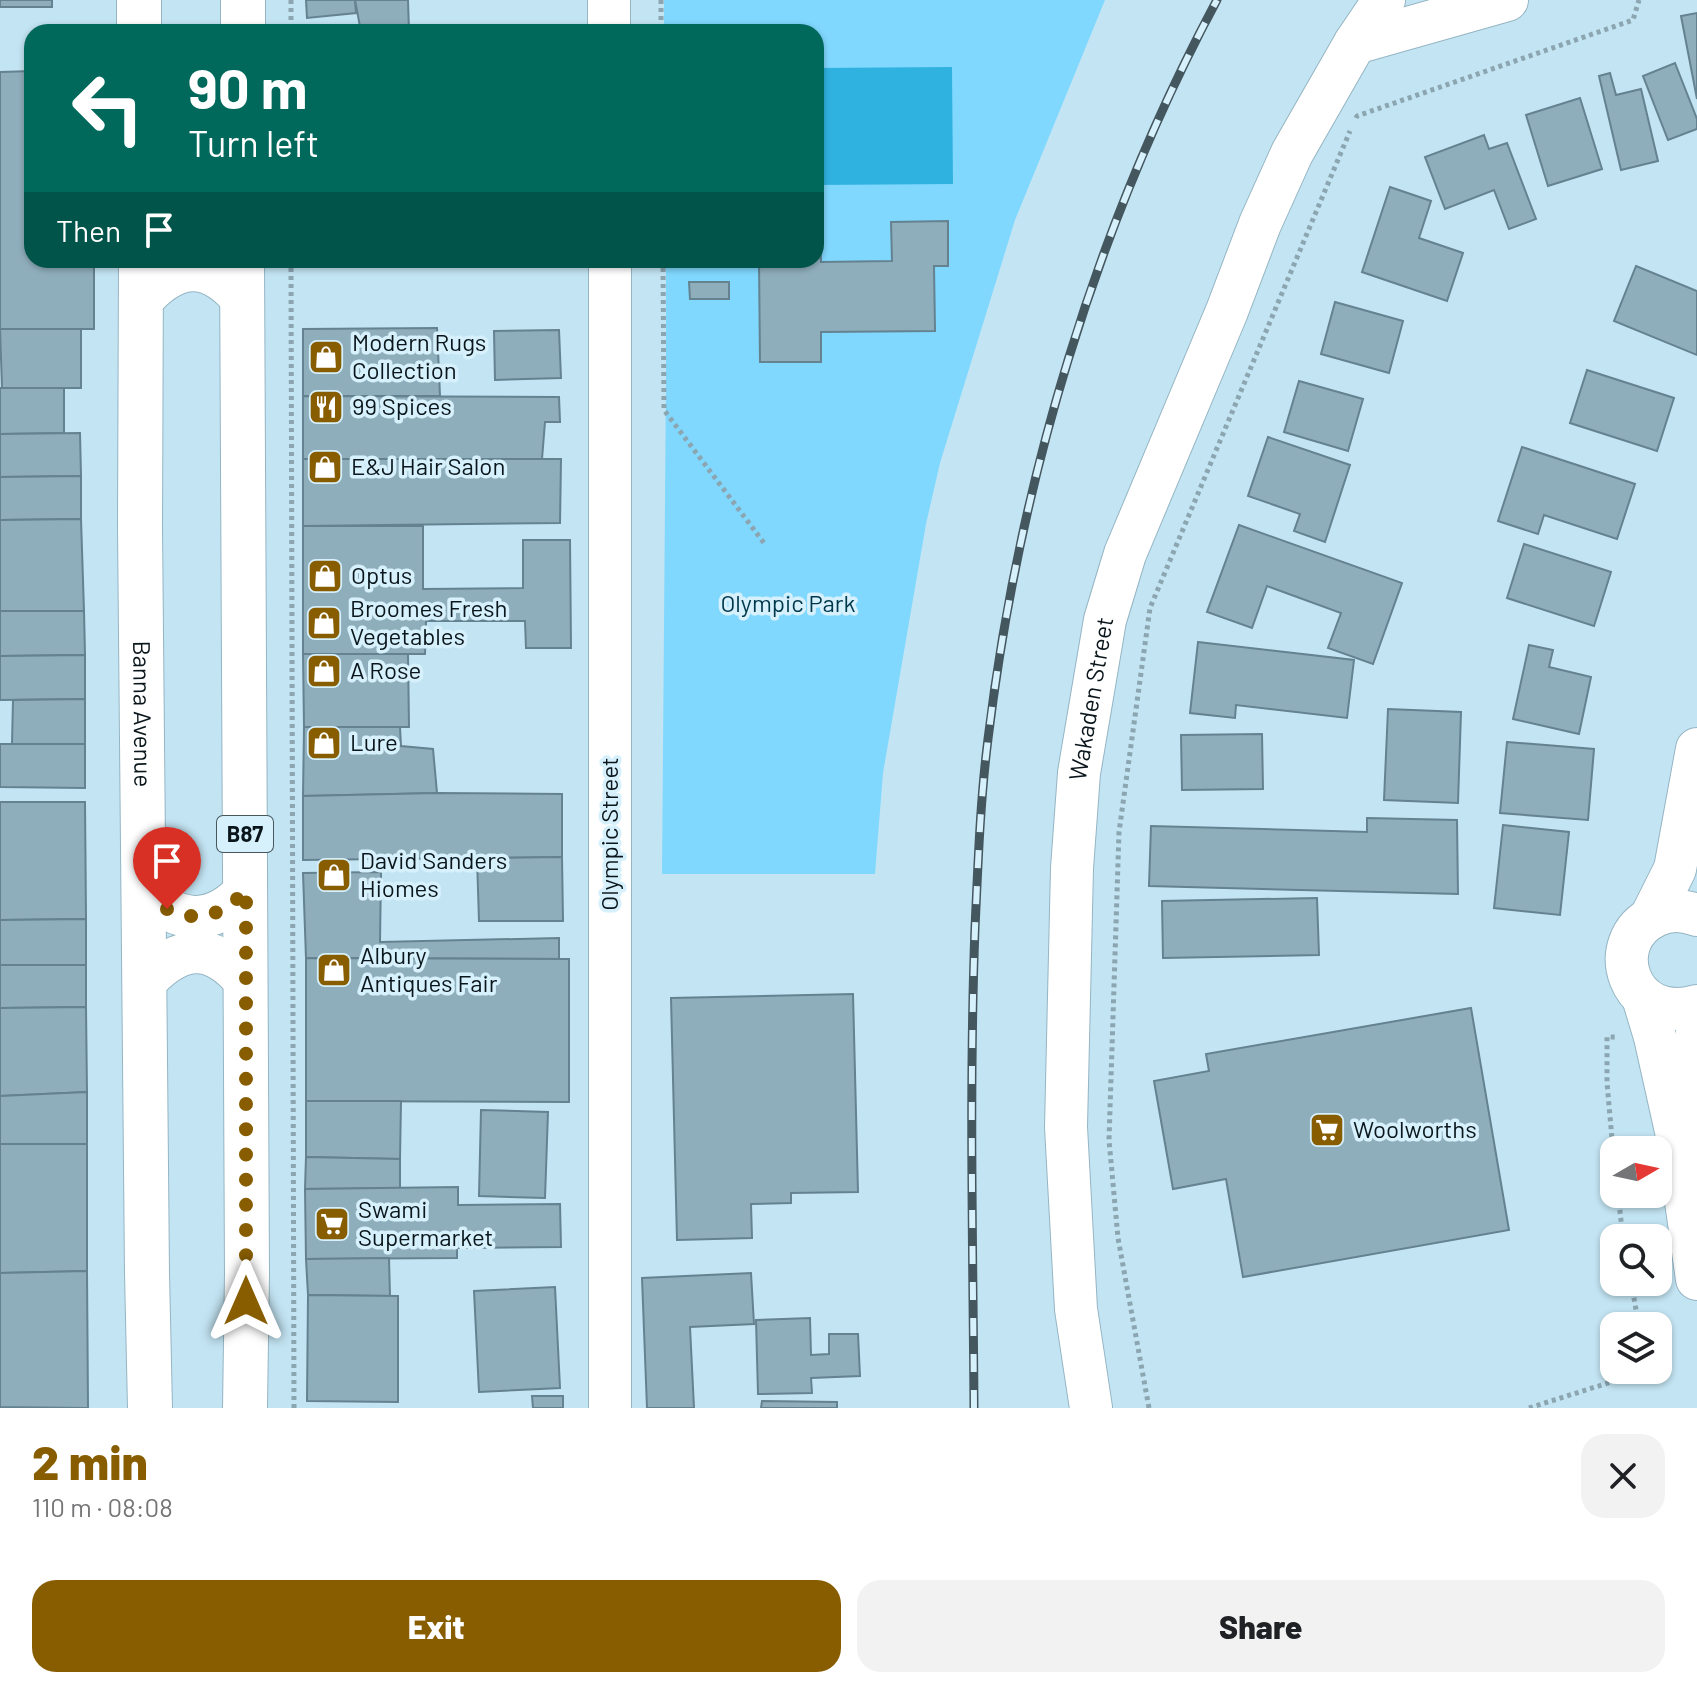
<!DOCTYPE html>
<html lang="en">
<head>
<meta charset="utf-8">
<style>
	:root { --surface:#fff; --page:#f2f2f2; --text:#202124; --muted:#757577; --accent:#885d00 }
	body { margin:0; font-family:Barlow,sans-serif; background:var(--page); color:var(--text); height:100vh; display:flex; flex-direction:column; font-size:30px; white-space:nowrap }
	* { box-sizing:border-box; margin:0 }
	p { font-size:26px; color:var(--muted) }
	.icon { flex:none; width:44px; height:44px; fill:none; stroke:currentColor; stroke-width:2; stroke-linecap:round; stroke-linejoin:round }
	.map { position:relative; height:1408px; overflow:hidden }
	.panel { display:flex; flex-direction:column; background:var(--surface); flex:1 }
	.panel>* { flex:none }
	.guide { position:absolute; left:24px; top:24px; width:800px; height:244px; border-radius:24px; box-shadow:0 2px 6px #0004; background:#00695c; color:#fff; overflow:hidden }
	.needle { width:52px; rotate:81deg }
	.buttons { position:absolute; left:1600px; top:1136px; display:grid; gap:16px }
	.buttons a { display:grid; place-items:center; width:72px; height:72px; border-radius:16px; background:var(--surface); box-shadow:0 2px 6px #0004; font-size:40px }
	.pin { position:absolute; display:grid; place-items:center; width:68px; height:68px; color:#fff; margin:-82px -34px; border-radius:50% 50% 50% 0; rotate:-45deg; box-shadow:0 0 8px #0007 }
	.pin .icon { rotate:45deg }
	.me { position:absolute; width:88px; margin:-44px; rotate:0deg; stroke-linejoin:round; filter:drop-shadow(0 0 6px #0008) }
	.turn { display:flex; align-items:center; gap:28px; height:168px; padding:0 32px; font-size:36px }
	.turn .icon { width:104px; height:104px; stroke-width:2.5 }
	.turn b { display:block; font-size:56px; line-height:68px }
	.then { display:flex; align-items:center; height:76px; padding:0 32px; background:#0003; gap:16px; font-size:30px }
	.round { display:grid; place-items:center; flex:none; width:84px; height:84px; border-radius:24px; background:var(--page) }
	.summary { display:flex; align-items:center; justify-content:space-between; height:136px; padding:0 32px }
	h1 { font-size:48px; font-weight:800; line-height:60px; color:var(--accent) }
	.cta { display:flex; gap:16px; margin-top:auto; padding:16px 32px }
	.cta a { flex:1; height:92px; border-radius:24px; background:var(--accent); color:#fff; font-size:32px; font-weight:800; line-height:92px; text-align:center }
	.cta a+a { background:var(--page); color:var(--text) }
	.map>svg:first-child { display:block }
</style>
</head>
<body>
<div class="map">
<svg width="1697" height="1408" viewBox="0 0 1697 1408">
	<rect width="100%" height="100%" fill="#c3e4f3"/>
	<path fill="#80d8fe" d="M664,0h441l-90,220 -75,243 -14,61 -43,249 -8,101h-213l4,-496v-118h150v-228h-152z"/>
	<path fill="#30b2e1" d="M952,67l1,117 -137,1v-117z"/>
	<g fill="#8faebc" stroke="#648290" stroke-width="2">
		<rect x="0" y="0" width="52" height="7"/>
		<path d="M306,0h49l1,13 -49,5z"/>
		<path d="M355,0h53l1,32h-48z"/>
		<path d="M1697,13v86l-16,-83z"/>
		<path d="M1675,63l22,56v10l-29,11 -25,-64z"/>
		<path d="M32,71v189h62v69h-94v-257z"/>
		<path d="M1610,73l6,22 25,-6 17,72 -37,9 -22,-94z"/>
		<path d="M1580,98l22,71 -54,17 -22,-71z"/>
		<path d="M1484,135l5,14 18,-6 29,76 -27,10 -15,-39 -49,19 -20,-52z"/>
		<path d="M1390,187l41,14 -12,37 44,15 -16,48 -85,-29z"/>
		<path d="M948,221v45h-14l1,65 -114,1v30h-61l-1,-102h57v-27h4l1,29 71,-1 -1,-39z"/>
		<path d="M1636,266l61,25v64l-83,-34z"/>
		<path d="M689,282h40v17h-39z"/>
		<path d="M1335,302l68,19 -14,52 -68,-19z"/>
		<path d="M437,328l3,68h-137v-67z"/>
		<path d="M0,329h81v59h-79z"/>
		<path d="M559,330l2,48 -66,2 -1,-49z"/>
		<path d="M1587,370l87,28 -17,53 -87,-28z"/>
		<path d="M1299,381l64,18 -15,52 -64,-19z"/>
		<path d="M0,388h64v45l-64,1z"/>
		<path d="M303,396l256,1 1,25h-15l-3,37h-239z"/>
		<path d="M80,433l1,43 -81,1v-43z"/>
		<path d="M1268,437l82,28 -25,77 -31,-11 6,-17 -52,-18z"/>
		<path d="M1522,447l113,37 -18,55 -73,-24 -6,19 -40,-13z"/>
		<path d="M303,459h258l-1,64 -257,3z"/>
		<path d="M81,476v43l-81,1v-43z"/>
		<path d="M81,519l3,92h-84v-91z"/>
		<path d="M1239,525l163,58 -29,81 -45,-16 13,-35 -74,-27 -15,42 -45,-16z"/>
		<path d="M303,526h120v63l100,-1v-48h47l1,108h-45l-1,-27h-99l-1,33h-122z"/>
		<path d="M1524,544l87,28 -17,54 -87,-28z"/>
		<path d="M0,611h84l1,44 -85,1z"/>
		<path d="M1198,642l156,18 -7,58 -111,-13 -1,13 -45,-5z"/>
		<path d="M1529,645l24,5 -4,17 42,10 -12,57 -66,-15z"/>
		<path d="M303,654h105l1,73h-105z"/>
		<path d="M85,655v44l-85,1v-44z"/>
		<path d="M85,699v45h-73l1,-44z"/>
		<path d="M1388,709l73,3 -3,91 -74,-3z"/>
		<path d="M304,727h96l1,19 32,3 4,44 -134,3z"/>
		<path d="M1262,734l1,55 -81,1 -1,-55z"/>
		<path d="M1507,742l87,7 -6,71 -88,-7z"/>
		<path d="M0,744h85v44l-85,-1z"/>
		<path d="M437,793l125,1v63l-259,3v-64z"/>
		<path d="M0,802h85l1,117 -86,1z"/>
		<path d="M1367,818l90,2 1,74 -309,-8 2,-60 216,6z"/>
		<path d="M1503,825l66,7 -9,83 -66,-7z"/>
		<path d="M562,857l1,64h-84l-2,-63z"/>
		<path d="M381,872l-1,70 179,-4v21l-253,-1 -3,-85z"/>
		<path d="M1317,898l2,57 -156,3 -1,-57z"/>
		<path d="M86,919v46h-86v-45z"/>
		<path d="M306,958l263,1v143l-263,-1z"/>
		<path d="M0,965h86v42l-86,1z"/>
		<path d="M853,994l5,198 -67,1v10l-40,1 1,34 -75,2 -6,-242z"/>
		<path d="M86,1007l1,85 -87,4v-88z"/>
		<path d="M1471,1008l38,222 -266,47 -17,-98 -53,10 -19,-108 55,-10 -3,-17z"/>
		<path d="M87,1092v52h-87v-48z"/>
		<path d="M306,1101h95l-1,58 -94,-2z"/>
		<path d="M481,1110l67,2 -3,86 -66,-2z"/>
		<path d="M0,1144h87v127l-87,2z"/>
		<path d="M306,1157l94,2v29l-95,1z"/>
		<path d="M458,1187v18l102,-1 1,43 -104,1v10l-151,1 -1,-70z"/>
		<path d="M389,1258l1,38 -82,-1 -2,-36z"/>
		<path d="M87,1271l1,137 -88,-1v-134z"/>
		<path d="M751,1273l3,51 -64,3 4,81h-47l-5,-130z"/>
		<path d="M555,1287l5,101 -81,4 -5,-101z"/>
		<path d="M308,1295l90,1v106l-91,-1z"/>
		<path d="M810,1318l1,37 18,-1v-20h29l2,42 -49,2 1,15 -54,1 -2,-74z"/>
		<path d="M532,1396h31v12h-30z"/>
		<path d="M762,1401l75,1v6h-76z"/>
	</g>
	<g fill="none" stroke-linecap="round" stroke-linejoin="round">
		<g stroke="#95b5c3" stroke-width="44">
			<g id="minor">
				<path d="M609,0v32"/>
				<path d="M1355,43l152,-43"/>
				<path d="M610,260v1148"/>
				<path d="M141,301c34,-38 66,-43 101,-2"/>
				<path d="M143,889c33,35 69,39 103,1"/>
				<path d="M1697,915c-14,-5 -28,-6 -42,1 -53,25 -27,110 42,90"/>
				<path d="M1651,917l24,-48 22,-120"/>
				<path d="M144,983c35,-38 66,-43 101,-2"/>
				<path d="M1643,997l12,40 21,94 21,148"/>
				<path d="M1679,1119l18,-86v-15"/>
				<path id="s1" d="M1091,1408l-15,-99 -10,-182 6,-259 7,-95 26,-153 20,-66 102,-243 33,-87 32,-71 63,-110 29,-43"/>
			</g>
		</g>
		<g stroke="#95b5c3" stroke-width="46">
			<g id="major">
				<path d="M139,0v32"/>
				<path d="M243,32v-32"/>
				<path id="s2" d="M141,260l-1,267 7,746 3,135"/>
				<path d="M242,260l5,1014 -2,134"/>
			</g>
		</g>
		<g stroke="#8ba5b1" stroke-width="5" stroke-dasharray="4 4" stroke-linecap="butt">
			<path d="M291,0v32"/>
			<path d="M661,0v32"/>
			<path d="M1356,118l1,-2 276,-96 6,-20"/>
			<path d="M291,260l3,1148"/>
			<path d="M663,260l1,150 100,133"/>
			<path d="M1614,1161l-7,-78v-46h10"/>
			<path d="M1618,1194l5,44"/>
			<path d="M1631,1282l8,44"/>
			<path d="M1149,1408l-31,-170 -9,-98 10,-308 31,-224 200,-477"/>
			<path d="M1529,1408l120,-38"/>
		</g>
		<use href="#minor" stroke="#fff" stroke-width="42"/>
		<use href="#major" stroke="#fff" stroke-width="44"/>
		<g stroke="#44575f" stroke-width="9">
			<path id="rail" d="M974,1408c-1,-160 -5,-320 1,-480 3,-63 5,-126 13,-189 31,-256 107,-511 229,-739"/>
		</g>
		<use href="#rail" stroke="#d6f0fc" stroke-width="6" stroke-dasharray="18" stroke-linecap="butt"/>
	</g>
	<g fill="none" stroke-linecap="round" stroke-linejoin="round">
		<path stroke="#885d00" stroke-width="14" stroke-dasharray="0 25.2" d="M167,909c30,15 57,6 79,-19v411"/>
	</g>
	<defs>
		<g id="shop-square" transform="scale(1.8)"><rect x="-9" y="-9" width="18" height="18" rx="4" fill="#885d00" stroke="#d6f0fc"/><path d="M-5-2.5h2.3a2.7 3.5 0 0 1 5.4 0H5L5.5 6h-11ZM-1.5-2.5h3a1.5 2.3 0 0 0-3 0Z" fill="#fff"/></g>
		<g id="restaurant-square" transform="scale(1.8)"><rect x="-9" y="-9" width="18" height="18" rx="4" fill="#885d00" stroke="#d6f0fc"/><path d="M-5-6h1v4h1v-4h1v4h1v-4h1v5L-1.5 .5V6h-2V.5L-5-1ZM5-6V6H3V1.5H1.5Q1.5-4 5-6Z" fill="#fff"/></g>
		<g id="supermarket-square" transform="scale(1.8)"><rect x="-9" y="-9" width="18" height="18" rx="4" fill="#885d00" stroke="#d6f0fc"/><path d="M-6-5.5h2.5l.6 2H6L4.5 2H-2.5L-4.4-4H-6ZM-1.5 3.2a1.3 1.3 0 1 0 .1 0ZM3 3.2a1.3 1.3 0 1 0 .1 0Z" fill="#fff"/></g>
	</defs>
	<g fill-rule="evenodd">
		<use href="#shop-square" x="326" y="357"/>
		<use href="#restaurant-square" x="326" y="407"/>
		<use href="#shop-square" x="325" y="467"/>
		<use href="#shop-square" x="325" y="576"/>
		<use href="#shop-square" x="324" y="623"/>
		<use href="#shop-square" x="324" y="671"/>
		<use href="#shop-square" x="324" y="743"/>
		<use href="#shop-square" x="334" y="875"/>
		<use href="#shop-square" x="334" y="970"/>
		<use href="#supermarket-square" x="1327" y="1130"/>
		<use href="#supermarket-square" x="332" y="1224"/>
	</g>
	<g text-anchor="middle" stroke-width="7" stroke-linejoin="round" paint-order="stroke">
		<rect fill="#d6f0fc" stroke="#47575e" stroke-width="2" x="217" y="816" width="56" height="36" rx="6"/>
		<g font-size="22" font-weight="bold" fill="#0a161b">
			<text x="245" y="842">B87</text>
		</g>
		<g font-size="24" fill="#0a161b" stroke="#d6f0fc" text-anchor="start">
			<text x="352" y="351">Modern Rugs<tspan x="352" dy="28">Collection</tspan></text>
			<text x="352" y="415">99 Spices</text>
			<text x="351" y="475">E&amp;J Hair Salon</text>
			<text x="351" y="584">Optus</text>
			<text x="350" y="617">Broomes Fresh<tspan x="350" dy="28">Vegetables</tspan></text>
			<text x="350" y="679">A Rose</text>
			<text x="350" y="751">Lure</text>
			<text x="360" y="869">David Sanders<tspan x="360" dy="28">Hiomes</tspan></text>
			<text x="360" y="964">Albury<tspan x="360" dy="28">Antiques Fair</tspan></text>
			<text x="1353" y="1138">Woolworths</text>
			<text x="358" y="1218">Swami<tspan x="358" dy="28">Supermarket</tspan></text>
		</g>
		<g font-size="24" fill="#00384b" stroke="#d6f0fc">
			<text x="788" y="612">Olympic Park</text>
		</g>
		<g font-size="24" fill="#0a161b" stroke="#d6f0fc">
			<text dy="8" stroke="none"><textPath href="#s1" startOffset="712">Wakaden Street</textPath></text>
			<text dy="8" stroke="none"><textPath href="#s2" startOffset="454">Banna Avenue</textPath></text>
			<text transform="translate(610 834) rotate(-90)" y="8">Olympic Street</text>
		</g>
	</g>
</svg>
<div class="buttons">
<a><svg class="needle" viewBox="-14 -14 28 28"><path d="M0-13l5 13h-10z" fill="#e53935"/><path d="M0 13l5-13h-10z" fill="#757577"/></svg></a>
<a><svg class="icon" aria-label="search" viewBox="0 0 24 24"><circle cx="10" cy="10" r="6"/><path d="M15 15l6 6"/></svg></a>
<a><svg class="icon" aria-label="layers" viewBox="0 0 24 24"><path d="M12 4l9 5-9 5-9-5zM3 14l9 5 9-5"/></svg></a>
</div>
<div class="pin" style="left:167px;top:909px;background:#d93025"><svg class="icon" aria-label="arrive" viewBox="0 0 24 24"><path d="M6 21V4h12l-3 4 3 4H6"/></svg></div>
<svg class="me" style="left:246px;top:1301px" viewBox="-20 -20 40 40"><path d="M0-17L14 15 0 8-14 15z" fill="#885d00" stroke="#fff" stroke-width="4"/></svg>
<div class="guide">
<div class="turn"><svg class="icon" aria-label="left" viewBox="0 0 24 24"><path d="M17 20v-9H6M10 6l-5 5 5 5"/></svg><div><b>90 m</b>Turn left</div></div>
<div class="then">Then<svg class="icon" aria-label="arrive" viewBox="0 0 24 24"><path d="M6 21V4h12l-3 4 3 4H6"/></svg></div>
</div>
</div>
<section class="panel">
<div class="summary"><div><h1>2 min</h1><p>110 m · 08:08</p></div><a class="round"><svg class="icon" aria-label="close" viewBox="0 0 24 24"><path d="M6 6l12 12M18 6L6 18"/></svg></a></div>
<div class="cta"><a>Exit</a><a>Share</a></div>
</section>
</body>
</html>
